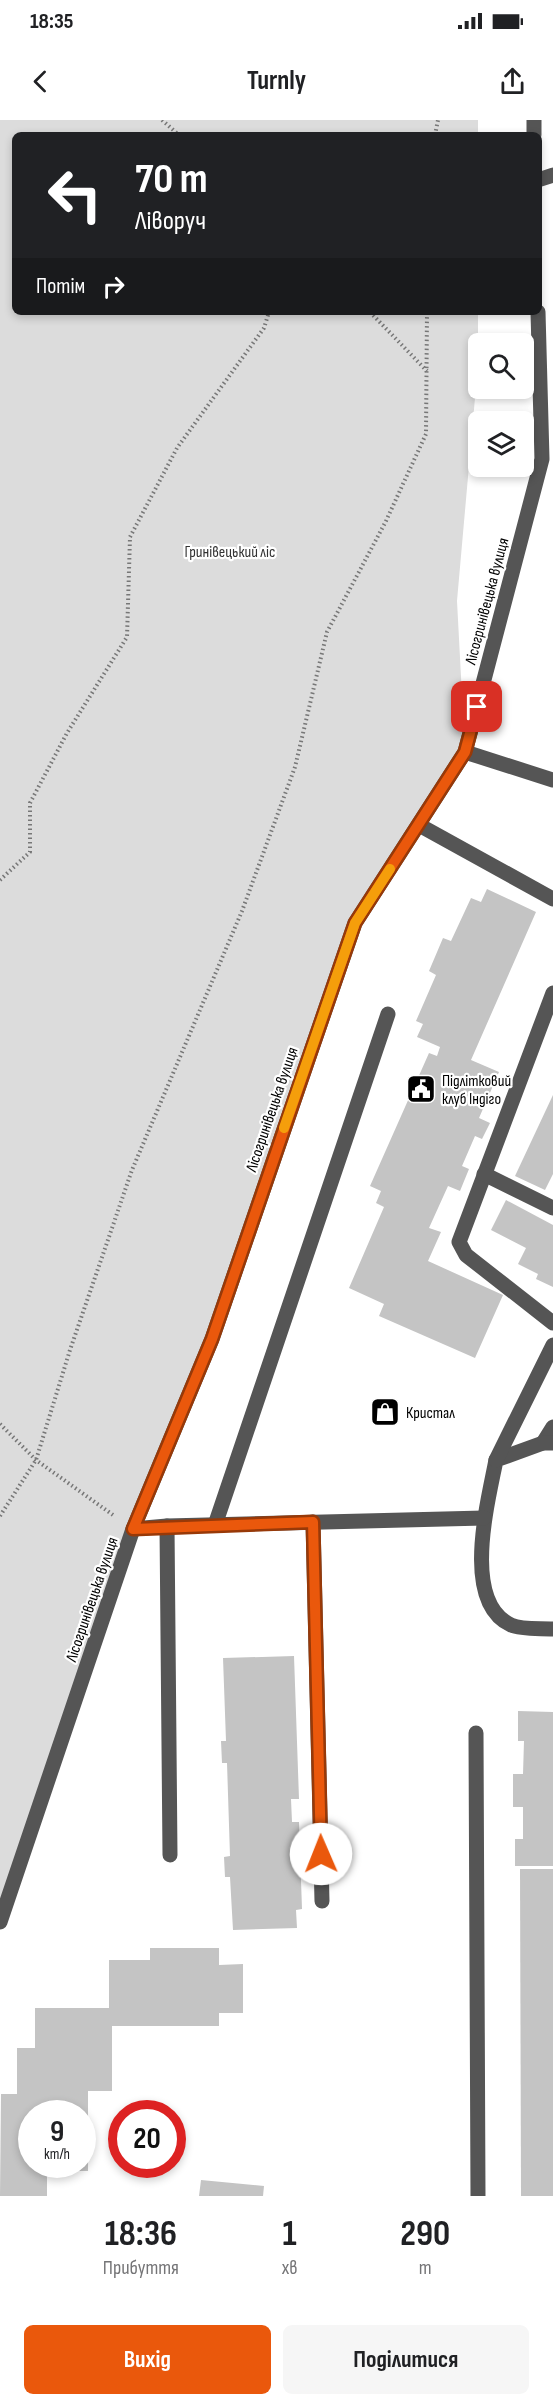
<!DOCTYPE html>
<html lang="uk">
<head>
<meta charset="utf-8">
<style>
	:root { --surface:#fff; --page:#f6f6f6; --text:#202124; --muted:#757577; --accent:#ea580c }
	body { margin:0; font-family:"Sofia Sans Condensed",sans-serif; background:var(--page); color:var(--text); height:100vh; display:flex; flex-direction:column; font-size:22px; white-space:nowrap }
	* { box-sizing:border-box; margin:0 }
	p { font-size:20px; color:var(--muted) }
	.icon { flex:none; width:33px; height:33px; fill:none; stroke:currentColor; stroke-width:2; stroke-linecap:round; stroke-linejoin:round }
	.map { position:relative; height:2076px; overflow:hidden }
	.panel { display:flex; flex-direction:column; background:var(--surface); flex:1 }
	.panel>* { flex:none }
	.top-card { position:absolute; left:12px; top:12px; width:530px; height:183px; border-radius:9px; box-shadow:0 3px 9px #0003; background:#202124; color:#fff; overflow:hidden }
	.tools { position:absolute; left:468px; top:213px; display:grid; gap:12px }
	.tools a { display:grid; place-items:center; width:66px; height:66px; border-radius:9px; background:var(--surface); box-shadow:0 3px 9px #0003; font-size:30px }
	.speed { position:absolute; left:18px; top:1980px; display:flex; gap:12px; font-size:30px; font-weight:700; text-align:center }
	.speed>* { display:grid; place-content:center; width:78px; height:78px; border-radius:50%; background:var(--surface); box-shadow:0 3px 9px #0003; line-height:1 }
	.speed small { font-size:15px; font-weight:400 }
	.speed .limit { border:9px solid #d22; background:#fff; color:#111 }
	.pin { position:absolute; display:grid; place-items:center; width:51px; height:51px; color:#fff; margin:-26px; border-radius:12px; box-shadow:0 3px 9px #0006 }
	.me { position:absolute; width:66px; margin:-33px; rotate:359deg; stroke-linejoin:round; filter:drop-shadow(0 0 4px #0008) }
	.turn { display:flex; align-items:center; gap:21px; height:126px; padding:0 24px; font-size:27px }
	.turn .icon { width:78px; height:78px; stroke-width:2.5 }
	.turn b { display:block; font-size:42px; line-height:51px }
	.then { display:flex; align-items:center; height:57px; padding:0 24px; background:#0003; gap:12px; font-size:22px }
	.eta { display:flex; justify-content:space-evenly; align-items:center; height:102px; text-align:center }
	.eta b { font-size:36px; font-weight:700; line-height:42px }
	.cta { display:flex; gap:12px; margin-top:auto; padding:12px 24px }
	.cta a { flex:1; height:69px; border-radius:9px; background:var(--accent); color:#fff; font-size:24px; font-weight:700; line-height:69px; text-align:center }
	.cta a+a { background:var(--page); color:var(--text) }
	.status { display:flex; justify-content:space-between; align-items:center; height:42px; padding:0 30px; background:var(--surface); direction:ltr }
	.status svg { height:16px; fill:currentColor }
	header { display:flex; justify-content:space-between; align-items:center; height:78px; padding:0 24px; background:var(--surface); font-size:27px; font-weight:700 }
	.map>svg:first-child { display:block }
</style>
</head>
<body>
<div class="status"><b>18:35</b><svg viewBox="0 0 49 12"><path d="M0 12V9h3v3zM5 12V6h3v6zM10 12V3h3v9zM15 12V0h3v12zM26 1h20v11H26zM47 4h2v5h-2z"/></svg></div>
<header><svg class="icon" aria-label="back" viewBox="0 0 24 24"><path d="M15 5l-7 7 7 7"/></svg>Turnly<svg class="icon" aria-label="share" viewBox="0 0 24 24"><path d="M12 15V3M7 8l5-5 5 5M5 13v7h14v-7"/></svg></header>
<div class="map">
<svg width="553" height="2076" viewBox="0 0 553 2076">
	<rect width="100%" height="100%" fill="#fff"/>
	<path fill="#dcdcdc" d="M0,0h478v15h-463v177h463v52l-21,237 8,151 -110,171 -143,416 -79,190 -133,393z"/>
	<g fill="#c4c4c4" fill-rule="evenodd">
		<path d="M487,769l49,23 -65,148 28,12 -20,46 11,5 -8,16 -7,-3 -13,30 7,3 -9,22 -12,-5 -19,42 12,4 -13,29 75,34 -28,63 -96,-42 5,-12 -35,-16 35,-81 -8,-4 5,-12 -11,-5 59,-133 8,3 3,-9 -23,-10 6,-13 -7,-3 20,-46 -7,-4 14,-33 8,3 20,-43 10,4z"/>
		<path d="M553,975v79l-8,16 -30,-14z"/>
		<path d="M506,1080l47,25v62l-17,-8 2,-5 -20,-10 8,-16 -35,-18z"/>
		<path d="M294,1536l5,143h-8l1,23h7l3,87 -6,1 1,18 -64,2 -3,-53h-5l-1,-20 6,-1 -3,-93h-5l-1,-22h5l-3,-83z"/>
		<path d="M518,1591l35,1v154h-38v-27h8v-32h-10v-33h10l1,-33h-6z"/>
		<path d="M520,1749h33v327h-32z"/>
		<path d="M150,1828h69v17l24,-1v49h-24v13h-107v65h-24v80h-41v25h-47l1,-102h16v-46h18v-40h74v-48h41zM32,1994h50v50h-50z"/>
		<path d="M201,2060l63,6 -1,10h-64z"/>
	</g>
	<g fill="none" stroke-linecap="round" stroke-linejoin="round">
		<g stroke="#777" stroke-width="4" stroke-dasharray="1.5 3" stroke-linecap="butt">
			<path d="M162,0l17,15"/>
			<path d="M435,15l3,-15"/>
			<path d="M370,192l57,59"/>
			<path d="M0,760l30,-28v-49l37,-70 60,-96 3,-100 47,-89 87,-120 5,-16"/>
			<path d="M0,1304l36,36 77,55"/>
			<path d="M0,1396l36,-56 34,-110 62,-180 110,-259 53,-144 32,-135 59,-111 40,-87 1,-122"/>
		</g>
		<g stroke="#555" stroke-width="15">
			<path d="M534,0v15"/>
			<path d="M538,60l15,-5"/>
			<path d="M465,632l88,28"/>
			<path d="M419,705l134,74"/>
			<path d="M553,873l-94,249 7,13 87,68"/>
			<path d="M484,1054l69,34"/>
			<path d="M543,1323l10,-16"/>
			<path d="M553,1323h-10l-47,17c-8,42 -35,142 15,165 11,5 30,3 42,4"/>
			<path d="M496,1340l57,-115"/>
			<path d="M313,1402l9,379"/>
			<path d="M215,1405l173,-511"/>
			<path d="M167,1406l3,329"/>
			<path d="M133,1409l34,-3 317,-8"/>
			<path d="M476,1613l2,463"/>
			<path d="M0,1802l133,-393 79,-190 143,-416 110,-171 77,-293 -4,-147"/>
		</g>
	</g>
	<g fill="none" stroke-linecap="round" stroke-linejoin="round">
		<g stroke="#983908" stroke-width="15">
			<path id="route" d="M321,1734l-8,-332 -180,7 79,-190 143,-416 110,-171 12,-45"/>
		</g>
		<use href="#route" stroke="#ea580c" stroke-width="10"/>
		<path stroke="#f59e0b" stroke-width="10" d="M284,1008l71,-205 35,-54"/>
	</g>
	<defs>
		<g id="civic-square" transform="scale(1.5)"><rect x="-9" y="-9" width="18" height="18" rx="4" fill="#000" stroke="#fff"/><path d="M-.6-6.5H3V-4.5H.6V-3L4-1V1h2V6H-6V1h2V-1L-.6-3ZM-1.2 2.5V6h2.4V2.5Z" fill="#fff"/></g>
		<g id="shop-square" transform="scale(1.5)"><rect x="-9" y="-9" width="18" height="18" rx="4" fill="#000" stroke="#fff"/><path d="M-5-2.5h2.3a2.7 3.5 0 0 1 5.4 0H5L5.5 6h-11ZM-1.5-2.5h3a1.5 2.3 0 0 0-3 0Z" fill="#fff"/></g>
	</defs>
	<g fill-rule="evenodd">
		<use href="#civic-square" x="421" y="969"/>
		<use href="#shop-square" x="385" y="1292"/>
	</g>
	<g text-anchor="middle" stroke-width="4.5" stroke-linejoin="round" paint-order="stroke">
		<g font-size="16" fill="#333" stroke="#fff">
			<text x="230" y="437">Гринівецький ліс</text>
		</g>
		<g font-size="16" fill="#000" stroke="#fff">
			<text transform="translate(486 481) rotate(-75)" y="6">Лісогринівецька вулиця</text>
			<text transform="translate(271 989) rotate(-71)" y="6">Лісогринівецька вулиця</text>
			<text transform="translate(91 1479) rotate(-71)" y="6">Лісогринівецька вулиця</text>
		</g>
		<g font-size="16" fill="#000" stroke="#fff" text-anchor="start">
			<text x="442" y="966">Підлітковий<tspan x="442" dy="18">клуб Індіго</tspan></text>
			<text x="406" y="1298">Кристал</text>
		</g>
	</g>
</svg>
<div class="tools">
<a><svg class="icon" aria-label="search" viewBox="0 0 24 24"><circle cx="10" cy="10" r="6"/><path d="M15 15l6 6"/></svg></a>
<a><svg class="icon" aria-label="layers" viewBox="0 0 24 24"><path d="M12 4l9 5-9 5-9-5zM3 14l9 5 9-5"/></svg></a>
</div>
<div class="speed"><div>9<small>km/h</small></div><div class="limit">20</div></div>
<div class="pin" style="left:477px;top:587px;background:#d93025"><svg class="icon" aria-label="arrive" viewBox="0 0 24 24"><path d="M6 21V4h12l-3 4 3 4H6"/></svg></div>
<svg class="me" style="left:321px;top:1734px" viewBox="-20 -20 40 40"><circle r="19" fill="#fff"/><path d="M0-13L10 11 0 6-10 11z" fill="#ea580c"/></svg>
<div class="top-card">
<div class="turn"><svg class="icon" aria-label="left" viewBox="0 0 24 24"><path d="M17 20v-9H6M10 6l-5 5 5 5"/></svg><div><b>70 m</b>Ліворуч</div></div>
<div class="then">Потім<svg class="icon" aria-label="right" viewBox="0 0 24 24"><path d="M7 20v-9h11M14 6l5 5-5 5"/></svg></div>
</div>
</div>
<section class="panel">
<div class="eta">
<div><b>18:36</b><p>Прибуття</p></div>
<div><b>1</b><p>хв</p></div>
<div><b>290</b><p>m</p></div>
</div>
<div class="cta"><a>Вихід</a><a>Поділитися</a></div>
</section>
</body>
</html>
